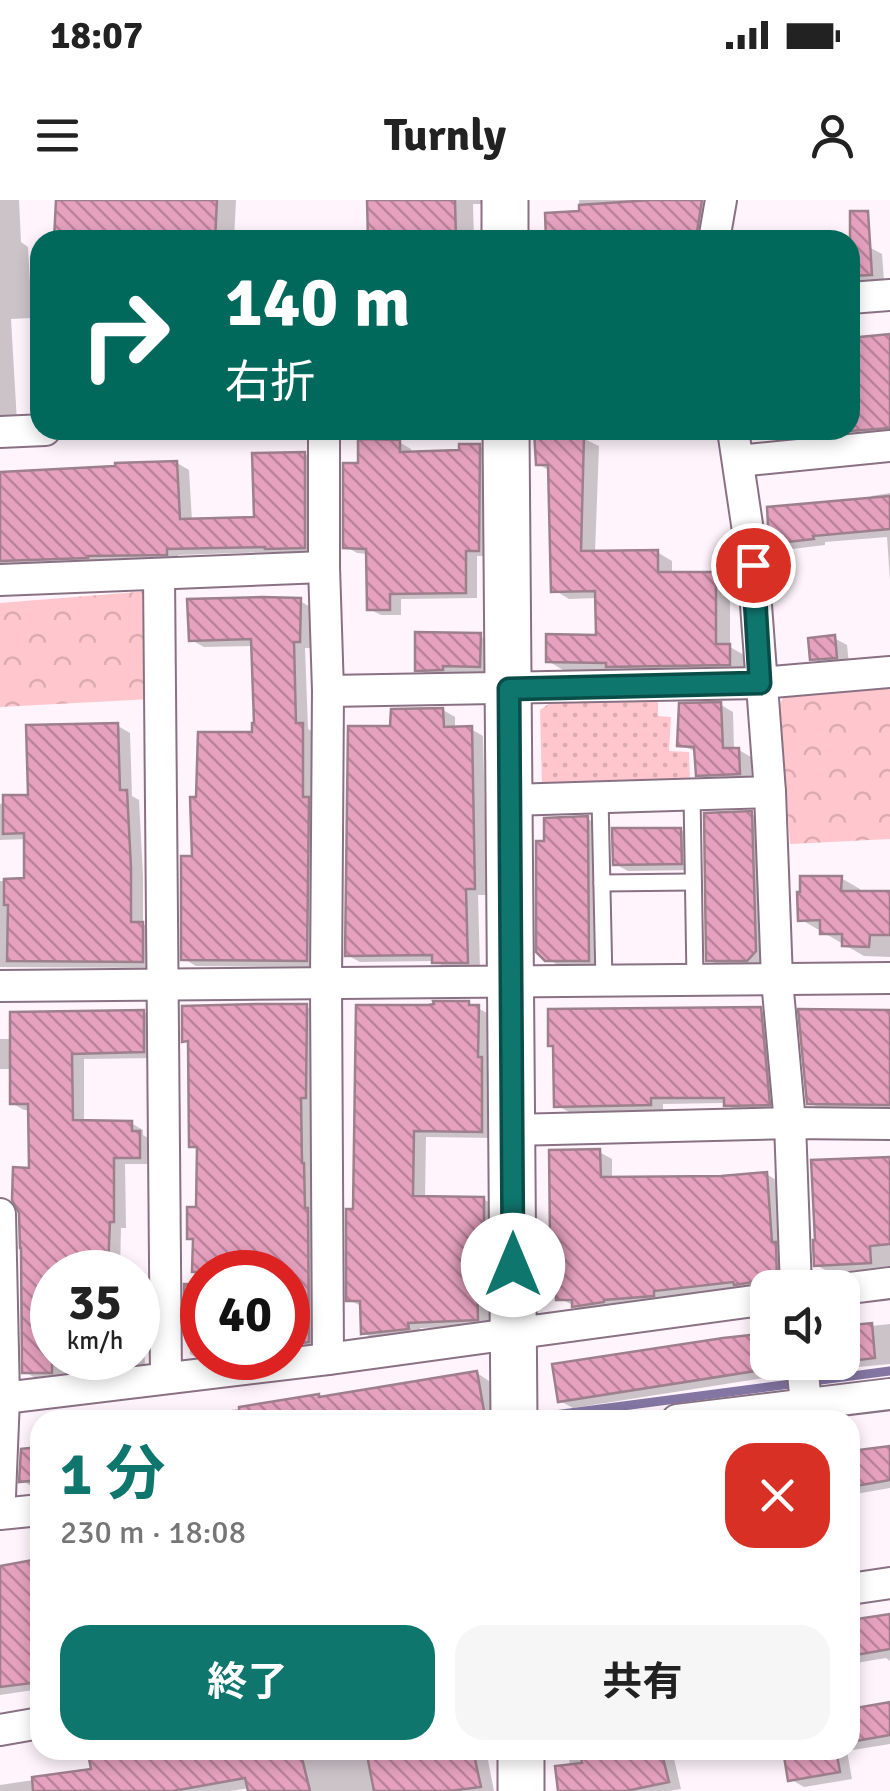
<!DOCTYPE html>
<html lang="ja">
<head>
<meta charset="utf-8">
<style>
	:root { --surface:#fff; --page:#f6f6f6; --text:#222; --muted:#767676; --accent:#0f766e }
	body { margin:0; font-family:Signika,"Noto Sans JP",sans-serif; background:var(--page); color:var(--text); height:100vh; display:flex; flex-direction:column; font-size:38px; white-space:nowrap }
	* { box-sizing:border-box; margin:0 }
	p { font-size:32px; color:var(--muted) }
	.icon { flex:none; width:55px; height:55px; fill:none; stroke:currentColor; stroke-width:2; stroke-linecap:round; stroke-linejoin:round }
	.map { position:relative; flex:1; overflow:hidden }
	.sheet { position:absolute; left:30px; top:1210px; width:830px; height:350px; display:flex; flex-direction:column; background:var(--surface); border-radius:30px; box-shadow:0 5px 15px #0003 }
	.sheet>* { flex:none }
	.banner { position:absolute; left:30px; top:30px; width:830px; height:210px; border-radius:30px; box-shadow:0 5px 15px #0003; background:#00695c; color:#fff; overflow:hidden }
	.buttons { position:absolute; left:750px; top:1070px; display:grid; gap:20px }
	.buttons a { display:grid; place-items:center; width:110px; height:110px; border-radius:20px; background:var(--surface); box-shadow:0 5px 15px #0003; font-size:50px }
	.speed { position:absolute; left:30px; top:1050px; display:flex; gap:20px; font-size:50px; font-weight:700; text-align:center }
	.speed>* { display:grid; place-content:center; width:130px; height:130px; border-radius:50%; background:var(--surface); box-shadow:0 5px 15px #0003; line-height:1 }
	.speed small { font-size:25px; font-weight:400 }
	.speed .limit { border:15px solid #d22; background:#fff; color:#111 }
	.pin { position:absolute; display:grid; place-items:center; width:85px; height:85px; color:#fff; margin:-42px; border:5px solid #fff; border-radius:50%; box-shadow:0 2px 10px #0007 }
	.me { position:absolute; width:110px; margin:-55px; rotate:0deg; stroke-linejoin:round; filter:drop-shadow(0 0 8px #0008) }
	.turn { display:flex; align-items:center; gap:35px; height:210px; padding:0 30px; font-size:45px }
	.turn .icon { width:130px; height:130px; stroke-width:2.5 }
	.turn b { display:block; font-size:70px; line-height:85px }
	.round { display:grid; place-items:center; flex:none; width:105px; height:105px; border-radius:30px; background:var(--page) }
	.overview { display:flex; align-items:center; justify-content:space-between; height:170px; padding:0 30px }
	h1 { font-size:60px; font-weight:700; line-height:75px; color:var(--accent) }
	.primary-button { display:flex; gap:20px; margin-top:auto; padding:20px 30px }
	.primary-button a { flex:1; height:115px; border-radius:30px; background:var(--accent); color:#fff; font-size:40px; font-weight:700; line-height:115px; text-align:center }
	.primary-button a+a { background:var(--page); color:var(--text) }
	.status { display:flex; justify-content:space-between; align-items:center; height:70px; padding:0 50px; background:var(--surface); direction:ltr }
	.status svg { height:28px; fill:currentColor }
	header { display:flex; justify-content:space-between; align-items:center; height:130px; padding:0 30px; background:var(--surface); font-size:45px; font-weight:700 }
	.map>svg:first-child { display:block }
</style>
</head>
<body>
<div class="status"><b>18:07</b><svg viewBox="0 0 49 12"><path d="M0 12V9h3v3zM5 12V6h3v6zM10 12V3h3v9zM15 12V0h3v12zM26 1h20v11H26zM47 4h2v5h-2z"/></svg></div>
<header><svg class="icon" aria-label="menu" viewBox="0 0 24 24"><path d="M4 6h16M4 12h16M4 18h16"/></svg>Turnly<svg class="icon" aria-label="person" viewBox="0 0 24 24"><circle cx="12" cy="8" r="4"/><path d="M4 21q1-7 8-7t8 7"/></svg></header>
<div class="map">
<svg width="890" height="1591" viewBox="0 0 890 1591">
	<defs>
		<pattern id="grass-dots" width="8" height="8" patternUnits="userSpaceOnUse" patternTransform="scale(2.5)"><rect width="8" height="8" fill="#ffc7cd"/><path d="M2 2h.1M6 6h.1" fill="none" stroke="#dbabb0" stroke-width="1.8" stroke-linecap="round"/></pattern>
		<pattern id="forest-crowns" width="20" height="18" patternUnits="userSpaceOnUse" patternTransform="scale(2.5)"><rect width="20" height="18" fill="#ffc7cd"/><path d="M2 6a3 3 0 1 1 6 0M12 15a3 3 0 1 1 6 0" fill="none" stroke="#dbabb0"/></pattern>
		<pattern id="building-back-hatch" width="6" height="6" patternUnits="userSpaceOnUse" patternTransform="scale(2.5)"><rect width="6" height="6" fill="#e5a1be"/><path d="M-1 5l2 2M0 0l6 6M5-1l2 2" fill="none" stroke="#ba839b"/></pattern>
	</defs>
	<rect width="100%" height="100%" fill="#fff4fc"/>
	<path fill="url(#grass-dots)" d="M658,498v18l13,1 -2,34 20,1 1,31 -148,3 -2,-76 14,-10z"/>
	<g fill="url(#forest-crowns)">
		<path d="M149,391l2,108 -151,8v-104z"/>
		<path d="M890,485v154l-100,5 -10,-140 6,-12z"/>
	</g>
	<g fill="#0003">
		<path d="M0,0h19l2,42 7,5 4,71 -21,1 6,103 -17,6z"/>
		<path d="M59,0h177l-2,40h-177z"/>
		<path d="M369,0h131l-1,4h-26l1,36h-104z"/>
		<path d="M579,0h136l-8,40h-159l-1,-25 33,-1z"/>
		<path d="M869,47l13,7 2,27 -34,2v-35z"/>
		<path d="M890,136v98l-104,11 -12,-8 -1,-7h77v-92z"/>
		<path d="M537,230h28l34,16 -4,107 62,-1 15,9v13h43l15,9v64l14,8 1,17 -121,2 -8,-4h-53l-15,-9 50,-23v-40l-29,1 -15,-9 -4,-119 -12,-7z"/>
		<path d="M399,242l12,7v5l51,-2 17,-6 12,7 -1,103h-13v42l-76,1v16h-20l-12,-6 -1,-55 -11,-1 -12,-7 15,-81z"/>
		<path d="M305,254l12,7v93h-37l-4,-2 -98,3 1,5 -179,8v-94l177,-11 12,7 3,51 65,-2z"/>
		<path d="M890,293v88l-3,-44 -62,5v3l-41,5 -13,-8 101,-42 -1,-4z"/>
		<path d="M300,401l12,7v40h-7l3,81 7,4 4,234 -123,-1 -12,-7 15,-159 56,-66 -2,-88 -49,1 -13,-7z"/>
		<path d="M480,436l12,7v30l-37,-1v4h-25l-13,-7z"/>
		<path d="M834,438l13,7 2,19 -24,2 -12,-8z"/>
		<path d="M721,505l12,7 1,38h5l12,7 1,23 -41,1 -13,-7 -1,-22 -17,-7z"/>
		<path d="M443,510l12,7v12h16l12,7 4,159h-9l2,74h-33l-12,-8 -75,1 -13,-7 46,-227z"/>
		<path d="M118,526l12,7 2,63 7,4 4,76v48l12,7v37l-155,-1v-86h26l1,-42 -27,1v-36l31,-6z"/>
		<path d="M751,614l19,11 4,137 -47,8 -19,-11z"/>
		<path d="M588,619l19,11v140h-40l-20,-11z"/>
		<path d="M681,630l12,8 1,32 -66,1 -13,-7z"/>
		<path d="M841,678l19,11v5l30,-1v64l-26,-1 -64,-37z"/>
		<path d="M468,803l23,12 3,123 -68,-1 -1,62h58l13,7 -4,77h-3v43l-69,2v7l-44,5 -12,-7 -1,-26 -14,-7 7,-89 72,-203z"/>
		<path d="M307,807l12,7 2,334 -33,4v-80h-86v86h36l-35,3 -13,-7 -3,-68 7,1 1,-46 -6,-3 10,-29 1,-59 -8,-5 -2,-101 -6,-4z"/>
		<path d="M760,810l13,7 8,94 -42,1 -15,-9 -61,1v6l-94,2 -13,-7z"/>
		<path d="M143,812l13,7v39l-72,1v64h47l12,7v5l9,5v24h-27l1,64h-5l-1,44h-68v86h86v-72h8l12,7v30h-14l1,46 -78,10h-30l-12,-7 6,-202v-60h-7l-12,-7 1,-34h-13v-30h13z"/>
		<path d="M890,812v98h-68l-12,-7z"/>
		<path d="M599,952l13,7v20l109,-1 45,-4 12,7 10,107 -7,-2 -33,4 -3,-2 -80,9 1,4 -80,11 -27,-14v-57l-6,-4z"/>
		<path d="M881,956h9v116l-18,2 -7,-4 -36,2 -13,-7 65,-105z"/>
		<path d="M890,1124v40l-52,5 -11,-7h15v-33z"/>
		<path d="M768,1162h29l-1,11 -223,35 -13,-7z"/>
		<path d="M477,1173l12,8 6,36 -19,3h-314l156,-23 3,2z"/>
		<path d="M890,1248v40l-40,7v-41z"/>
		<path d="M40,1250v37l-6,1 -12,-8z"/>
		<path d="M33,1362l7,4v123l-40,6v-125z"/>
		<path d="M890,1414v47l-4,-3 -36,6v-43z"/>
		<path d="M890,1505v39l-43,7 5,28 -48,8 -14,-8 -5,-29h65v-38z"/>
		<path d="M138,1550h175l1,10 37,-6v-4h135l8,41h-244v-3l-20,3h-230v-6l94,-14z"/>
		<path d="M568,1550h104l9,39 -12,2h-108l9,-24z"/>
	</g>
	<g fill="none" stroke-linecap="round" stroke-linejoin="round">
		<path stroke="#8376a3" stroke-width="9" d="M539,1217l351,-46"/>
	</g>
	<g fill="url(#building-back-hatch)" stroke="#9e808c" stroke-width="2.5">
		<path d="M56,0h161l-2,40h-161z"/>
		<path d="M367,0h88l1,40h-88z"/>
		<path d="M651,0h51l-6,38 -150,2 -1,-27 34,-2v-6z"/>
		<path d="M850,11h18l4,64 -22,1z"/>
		<path d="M890,134v94l-40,3v-93z"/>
		<path d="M534,230h27v5h23l-3,116 77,-1v22h58v72h14v21l-124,2v-4l-60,-1v-28l50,1 -1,-44 -44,1 -3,-127h-12z"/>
		<path d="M358,239l42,1v12l59,-2v-6h21l-1,107h-13v42l-76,1v16h-23l-1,-61 -23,-1v-85h15z"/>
		<path d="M305,252v96l-40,1v-2l-98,2v6l-79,1v2l-88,3v-89l115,-6v-3l62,-2 3,58 74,-2 -2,-64z"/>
		<path d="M890,296v33l-77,7 1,3 -45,5 -2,-37z"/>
		<path d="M262,397l39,1 -1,44h-6l2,81h7v74h6l-2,164 -126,-1v-104h11l-2,-59h6l2,-65h54v-9h2l-3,-84 -62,2 -2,-42z"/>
		<path d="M415,432l66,1 -1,34 -37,-1v4l-28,1z"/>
		<path d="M835,435l2,23 -27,2 -2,-22z"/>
		<path d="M721,502l2,46h16l1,26 -44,2 -2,-29 -17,-1 2,-43z"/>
		<path d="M443,508l1,19 28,-1 3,163h-9l2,74h-36v-8l-87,1 3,-230h42l1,-17z"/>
		<path d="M118,523l2,67h7l4,78v54h12v40l-136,-1 1,-56h-4v-26l20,-1v-45l-21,1v-39h25l-2,-70z"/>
		<path d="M752,611l4,140 -9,10h-41l-2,-148z"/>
		<path d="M588,616l1,145h-44l-9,-9v-111h8v-23z"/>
		<path d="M612,628h69l1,36 -69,1z"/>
		<path d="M800,676h42l-1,15h49v44h-20l-1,12 -27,-1v-12h-22v-14l-22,1 -1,-29h3z"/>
		<path d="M433,801h36v4h10l-1,52h4v75l-68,-1 -1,65 71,1v33h-4v47h-3l1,43 -70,3 1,6 -48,5 -1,-33h-14v-92h7l3,-204h72l6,-1z"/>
		<path d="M257,804h50l-1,94h-5l1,65h2l1,45h3l1,134 -21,3v-73h-96l1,-33h-6v-32h9l1,-60h-8l-1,-106 -6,1v-36z"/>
		<path d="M761,807l9,98 -46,1v-8h-73v7l-97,2 -1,-61h-5v-37z"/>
		<path d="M798,809l92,1v95l-83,-1z"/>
		<path d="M144,810v42l-72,2 1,66 59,1v10h8v27h-26v64h-4l-2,45h-36v5h-20v101h-30l-1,-125h-1l-1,-35 -7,-13 1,-33 16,1 -1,-64h-18v-92z"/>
		<path d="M600,949l1,28 120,-1 46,-4 5,70h4l1,41 -11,-3 -32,5 -1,-3 -79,9v5l-50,4v2l-32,5v-7h-16v-62l-6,1 -1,-89z"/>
		<path d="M890,957v87l-20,2 1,17 -57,3 -1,-26h2l-4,-80z"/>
		<rect x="184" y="1084" width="18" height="34"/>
		<path d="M872,1123l3,35 -33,4v-36z"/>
		<path d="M768,1133v36l-210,33 -6,-38 171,-26z"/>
		<path d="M477,1171l7,40 -62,9h-182l-1,-13 80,-13v3z"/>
		<path d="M890,1246v34l-40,7v-36z"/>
		<path d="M40,1247v33l-21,2 2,-33z"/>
		<path d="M33,1360l7,35v87l-40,5v-121z"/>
		<path d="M890,1414v35l-40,7v-36z"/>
		<path d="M890,1502v33l-40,7v-33z"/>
		<path d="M121,1550h179l10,41h-62l-3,-13 -72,13h-140l-1,-14 59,-8 -2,-10 32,-5z"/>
		<path d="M366,1550h107l8,37 -32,4h-75z"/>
		<path d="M620,1550h41l8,32 -43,9h-68l-3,-25 27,-3 -1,-7z"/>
		<path d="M783,1550h53l4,22 -52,9z"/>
	</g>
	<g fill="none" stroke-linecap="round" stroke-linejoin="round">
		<g stroke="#897184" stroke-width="19">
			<g id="lane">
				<path d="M692,594l3,186"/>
				<path d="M600,598l4,183"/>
				<path d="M602,683l91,-1"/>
			</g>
		</g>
		<g stroke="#897184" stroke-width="34">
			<g id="street">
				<path d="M714,40l7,-40"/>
				<path d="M850,98l40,-3"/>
				<path d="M324,230v137l4,124 -2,292 2,376"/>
				<path d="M733,230l20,135 17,227 7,188 13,143 6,165"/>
				<path d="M0,232l45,-2"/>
				<path d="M738,261l152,-15"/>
				<path d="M159,375l7,802"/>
				<path d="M0,380l324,-13"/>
				<path d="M328,491l432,-8 130,-11"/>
				<path d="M510,600l260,-8"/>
				<path d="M0,786l890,-8"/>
				<path d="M512,930l278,-7 100,1"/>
				<path d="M0,1014l4,184 -4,98"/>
				<path d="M842,1089l48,-6"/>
				<path d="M802,1162l4,43"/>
				<path d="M4,1198l324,-39 440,-60"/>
				<path d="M677,1220l213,-26"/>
				<path d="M0,1314l40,-4"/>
				<path d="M850,1389l40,-6"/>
				<path d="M0,1530l40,-7"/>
			</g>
		</g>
		<g stroke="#897184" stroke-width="49">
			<g id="secondary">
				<path d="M505,0v40"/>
				<path d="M506,230l8,990"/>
				<path d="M521,1550v41"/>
			</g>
		</g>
		<use href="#lane" stroke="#fff" stroke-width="15"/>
		<use href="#street" stroke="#fff" stroke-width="30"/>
		<use href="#secondary" stroke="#fff" stroke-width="45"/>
	</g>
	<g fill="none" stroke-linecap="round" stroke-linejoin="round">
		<g stroke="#0a4d48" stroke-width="25">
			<path id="route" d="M513,1065l-4,-576 251,-6 -7,-118"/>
		</g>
		<use href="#route" stroke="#0f766e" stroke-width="18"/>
	</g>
</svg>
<div class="buttons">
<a><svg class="icon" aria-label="sound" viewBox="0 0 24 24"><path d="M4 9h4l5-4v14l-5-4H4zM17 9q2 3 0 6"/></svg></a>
</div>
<div class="speed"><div>35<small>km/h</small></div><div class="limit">40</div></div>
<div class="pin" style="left:753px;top:365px;background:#d93025"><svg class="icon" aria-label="arrive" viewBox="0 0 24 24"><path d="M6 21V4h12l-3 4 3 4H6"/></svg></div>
<svg class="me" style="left:513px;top:1065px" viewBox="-20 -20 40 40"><circle r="19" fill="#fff"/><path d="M0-13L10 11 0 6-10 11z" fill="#0f766e"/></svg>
<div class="banner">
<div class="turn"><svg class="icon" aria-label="right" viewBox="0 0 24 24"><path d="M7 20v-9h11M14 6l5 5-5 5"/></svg><div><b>140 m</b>右折</div></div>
</div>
<section class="sheet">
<div class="overview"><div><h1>1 分</h1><p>230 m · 18:08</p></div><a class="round" style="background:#d93025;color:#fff"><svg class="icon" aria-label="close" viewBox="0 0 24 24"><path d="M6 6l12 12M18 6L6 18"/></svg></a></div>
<div class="primary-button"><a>終了</a><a>共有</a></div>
</section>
</div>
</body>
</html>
